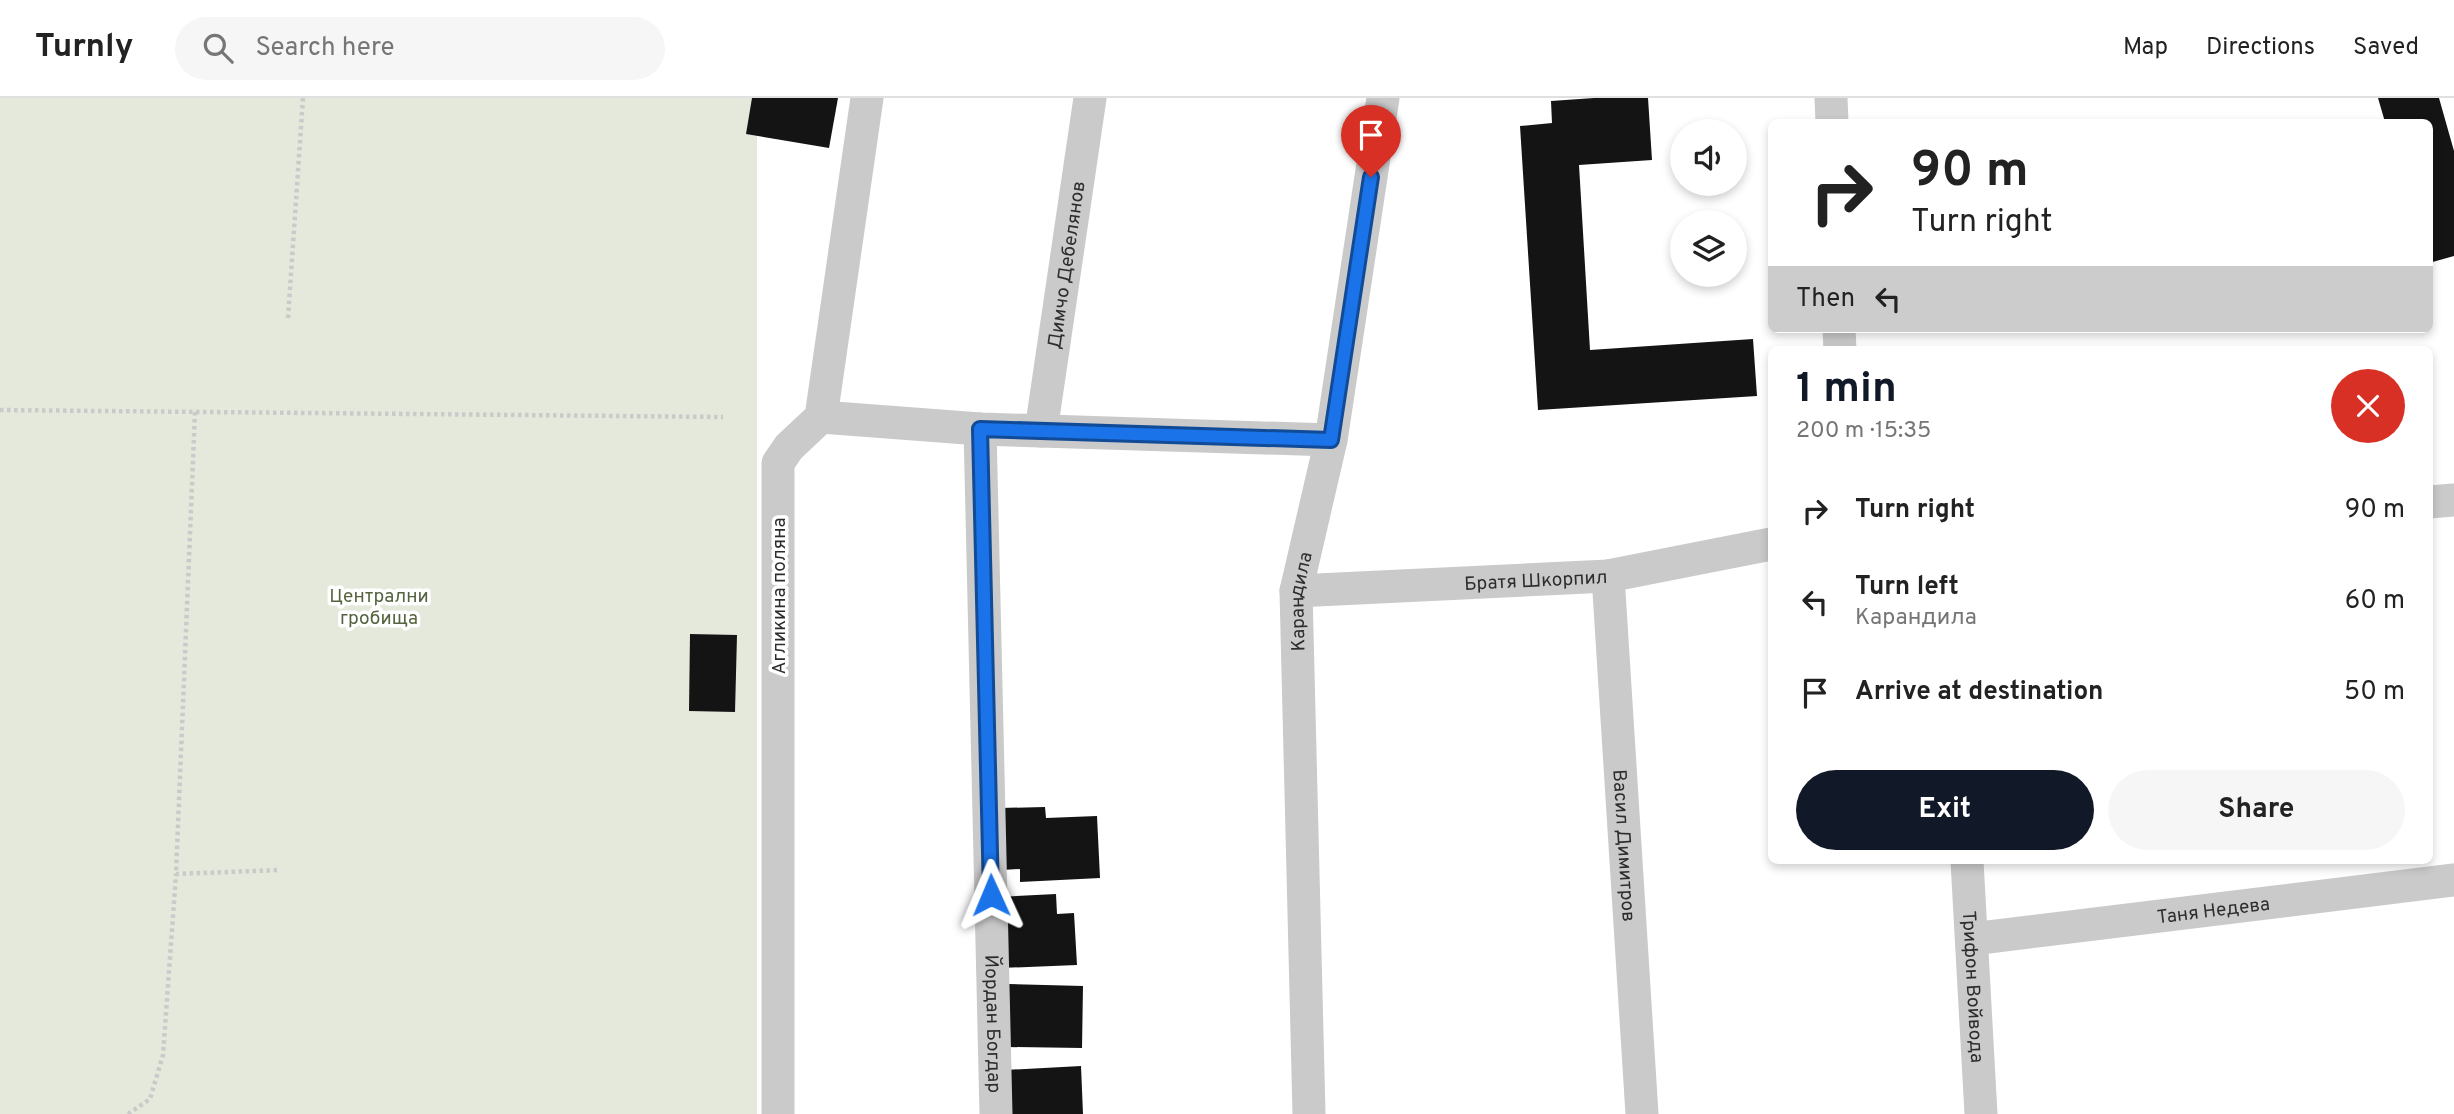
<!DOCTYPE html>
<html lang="en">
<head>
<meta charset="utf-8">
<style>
	:root { --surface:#fff; --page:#f6f6f6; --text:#222; --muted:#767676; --line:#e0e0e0; --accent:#111827 }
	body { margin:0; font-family:Overpass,sans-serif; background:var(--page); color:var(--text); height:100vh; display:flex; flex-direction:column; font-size:26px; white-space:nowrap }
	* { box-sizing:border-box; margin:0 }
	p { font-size:23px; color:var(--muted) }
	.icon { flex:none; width:38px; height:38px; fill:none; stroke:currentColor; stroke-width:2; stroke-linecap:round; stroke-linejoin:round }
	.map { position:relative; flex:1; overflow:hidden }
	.sheet { position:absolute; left:1768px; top:248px; width:665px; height:518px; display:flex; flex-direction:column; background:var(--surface); border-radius:10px; box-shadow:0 4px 10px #0003 }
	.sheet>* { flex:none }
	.banner { position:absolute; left:1768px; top:21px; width:665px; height:214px; border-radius:10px; box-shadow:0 4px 10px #0003; background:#fff; color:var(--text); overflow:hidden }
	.tools { position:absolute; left:1670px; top:21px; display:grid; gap:14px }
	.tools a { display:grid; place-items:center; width:77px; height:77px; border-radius:50%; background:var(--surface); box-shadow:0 4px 10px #0003; font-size:35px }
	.pin { position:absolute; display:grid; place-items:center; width:60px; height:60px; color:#fff; margin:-72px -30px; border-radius:50% 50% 50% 0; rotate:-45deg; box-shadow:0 0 7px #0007 }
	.pin .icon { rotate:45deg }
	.me { position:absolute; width:77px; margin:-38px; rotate:359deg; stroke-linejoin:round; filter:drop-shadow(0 0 5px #0008) }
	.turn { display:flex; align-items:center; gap:24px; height:147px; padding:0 28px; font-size:32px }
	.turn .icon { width:91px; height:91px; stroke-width:2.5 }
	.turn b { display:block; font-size:49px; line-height:60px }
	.then { display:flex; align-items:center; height:66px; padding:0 28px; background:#0003; gap:14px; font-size:26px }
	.round { display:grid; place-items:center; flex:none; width:74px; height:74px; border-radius:37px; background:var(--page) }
	.headline { display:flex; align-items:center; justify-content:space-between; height:119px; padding:0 28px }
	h1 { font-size:42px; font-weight:700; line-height:52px; color:var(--accent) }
	.cta { display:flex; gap:14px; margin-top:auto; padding:14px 28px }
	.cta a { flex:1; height:80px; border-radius:42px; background:var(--accent); color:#fff; font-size:28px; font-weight:700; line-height:80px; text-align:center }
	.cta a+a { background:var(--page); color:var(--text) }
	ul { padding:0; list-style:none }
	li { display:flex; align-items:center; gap:21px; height:91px; padding:0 28px }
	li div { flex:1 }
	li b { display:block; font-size:26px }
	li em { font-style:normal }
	header { display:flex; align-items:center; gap:42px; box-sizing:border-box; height:98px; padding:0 35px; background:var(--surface); border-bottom:2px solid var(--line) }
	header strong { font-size:33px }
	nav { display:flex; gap:38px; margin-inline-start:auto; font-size:24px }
	.search { width:490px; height:63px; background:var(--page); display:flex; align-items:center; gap:18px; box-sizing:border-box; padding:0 24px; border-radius:38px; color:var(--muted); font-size:26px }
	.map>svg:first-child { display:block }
</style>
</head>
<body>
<header>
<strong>Turnly</strong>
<div class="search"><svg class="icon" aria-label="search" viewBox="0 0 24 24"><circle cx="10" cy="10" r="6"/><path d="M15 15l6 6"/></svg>Search here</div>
<nav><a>Map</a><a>Directions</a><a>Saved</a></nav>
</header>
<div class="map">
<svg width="2454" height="1016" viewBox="0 0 2454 1016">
	<rect width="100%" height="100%" fill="#fff"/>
	<rect fill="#e5e9db" x="0" y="0" width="757" height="1016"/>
	<g fill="#141414">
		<path d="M752,0h86l-9,50 -83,-14z"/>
		<path d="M1594,0h54l4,62 -73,5 11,185 163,-11 4,57 -219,14 -18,-284 32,-3 -1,-22z"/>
		<path d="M2378,0h61l15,53v105l-25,7v-141h-44z"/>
		<path d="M690,536l47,1 -2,77 -46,-1z"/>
		<path d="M1045,709l1,11 51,-2 3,62 -80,4v-13l-18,1 -2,-62z"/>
		<path d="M1056,796l1,20 17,-1 3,52 -77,3 -3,-71z"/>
		<path d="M1009,886l74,2 -1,62 -75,-1z"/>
		<path d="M1081,968l2,48h-77l-2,-44z"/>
	</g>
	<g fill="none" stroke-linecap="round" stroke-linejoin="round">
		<g stroke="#cacaca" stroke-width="4.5" stroke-dasharray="3.5 3.5" stroke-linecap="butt">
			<path d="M288,220l15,-220"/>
			<path d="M0,312l723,7"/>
			<path d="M195,314l-19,462 104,-4"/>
			<path d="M128,1016l22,-15 13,-44 13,-181"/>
		</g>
		<g stroke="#cacaca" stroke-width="33">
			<path d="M1831,0l1,24"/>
			<path d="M1839,231l1,21"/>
			<path d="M821,319l159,12 351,11"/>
			<path id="s1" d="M980,331l16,685"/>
			<path id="s2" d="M1041,333l49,-333"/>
			<path d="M2429,404l25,-2"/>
			<path id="s3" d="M1608,478l34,538"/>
			<path id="s4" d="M1296,493l312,-15 163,-32"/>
			<path id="s5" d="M1967,763l14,253"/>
			<path id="s6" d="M1972,841l482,-59"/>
			<path d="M778,1016v-651l11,-16 32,-30 46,-319"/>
			<path id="s7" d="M1309,1016l-13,-523 35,-151 52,-342"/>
		</g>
	</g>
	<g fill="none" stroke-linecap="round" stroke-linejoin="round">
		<g stroke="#114b97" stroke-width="18">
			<path id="route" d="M991,797l-11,-466 351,11 40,-263"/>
		</g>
		<use href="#route" stroke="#1a73e8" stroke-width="12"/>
	</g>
	<g text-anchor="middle" stroke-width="7" stroke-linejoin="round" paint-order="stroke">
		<g font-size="19" fill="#2d2d2d" stroke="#fff">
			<text dy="7" stroke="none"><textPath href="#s2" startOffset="168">Димчо Дебелянов</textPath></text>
			<text dy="7" stroke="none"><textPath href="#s4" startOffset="240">Братя Шкорпил</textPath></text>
			<text transform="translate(778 498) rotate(-90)" y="7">Агликина поляна</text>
			<text dy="7" stroke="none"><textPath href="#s7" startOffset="513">Карандила</textPath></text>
			<text dy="7" stroke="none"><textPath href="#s3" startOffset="270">Васил Димитров</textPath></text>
			<text dy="7" stroke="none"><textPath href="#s6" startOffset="243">Таня Недева</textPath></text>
			<text dy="7" stroke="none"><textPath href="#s5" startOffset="126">Трифон Войвода</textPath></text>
			<text dy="7" stroke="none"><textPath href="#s1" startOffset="595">Йордан Богдар</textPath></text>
		</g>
		<g font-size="19" fill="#55643e" stroke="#fff">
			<text x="379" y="504">Централни<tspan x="379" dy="22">гробища</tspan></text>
		</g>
	</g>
</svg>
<div class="tools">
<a><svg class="icon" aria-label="sound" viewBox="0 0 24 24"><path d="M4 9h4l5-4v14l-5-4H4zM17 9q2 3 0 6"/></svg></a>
<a><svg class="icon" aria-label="layers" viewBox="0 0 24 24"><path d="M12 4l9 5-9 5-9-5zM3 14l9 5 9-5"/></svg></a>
</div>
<div class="pin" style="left:1371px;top:79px;background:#d93025"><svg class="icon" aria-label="arrive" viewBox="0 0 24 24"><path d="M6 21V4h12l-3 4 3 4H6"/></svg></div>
<svg class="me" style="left:991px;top:797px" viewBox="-20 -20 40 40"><path d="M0-17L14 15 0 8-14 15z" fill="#1a73e8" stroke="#fff" stroke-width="4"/></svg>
<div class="banner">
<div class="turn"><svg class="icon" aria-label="right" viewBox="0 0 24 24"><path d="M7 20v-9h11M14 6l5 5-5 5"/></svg><div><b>90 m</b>Turn right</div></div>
<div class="then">Then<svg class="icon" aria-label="left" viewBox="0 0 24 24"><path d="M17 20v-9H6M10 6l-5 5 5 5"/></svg></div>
</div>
<section class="sheet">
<div class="headline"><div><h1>1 min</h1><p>200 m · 15:35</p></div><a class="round" style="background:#d93025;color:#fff"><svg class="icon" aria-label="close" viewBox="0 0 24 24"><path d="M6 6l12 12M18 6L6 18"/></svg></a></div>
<ul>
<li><svg class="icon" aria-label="right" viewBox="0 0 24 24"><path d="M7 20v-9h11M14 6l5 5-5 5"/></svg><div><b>Turn right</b></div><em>90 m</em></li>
<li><svg class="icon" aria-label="left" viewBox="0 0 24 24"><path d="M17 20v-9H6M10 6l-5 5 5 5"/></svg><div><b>Turn left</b><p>Карандила</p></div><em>60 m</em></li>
<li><svg class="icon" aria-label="arrive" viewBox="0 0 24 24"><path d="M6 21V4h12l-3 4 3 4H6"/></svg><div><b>Arrive at destination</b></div><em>50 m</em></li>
</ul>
<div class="cta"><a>Exit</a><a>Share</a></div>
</section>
</div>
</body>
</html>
